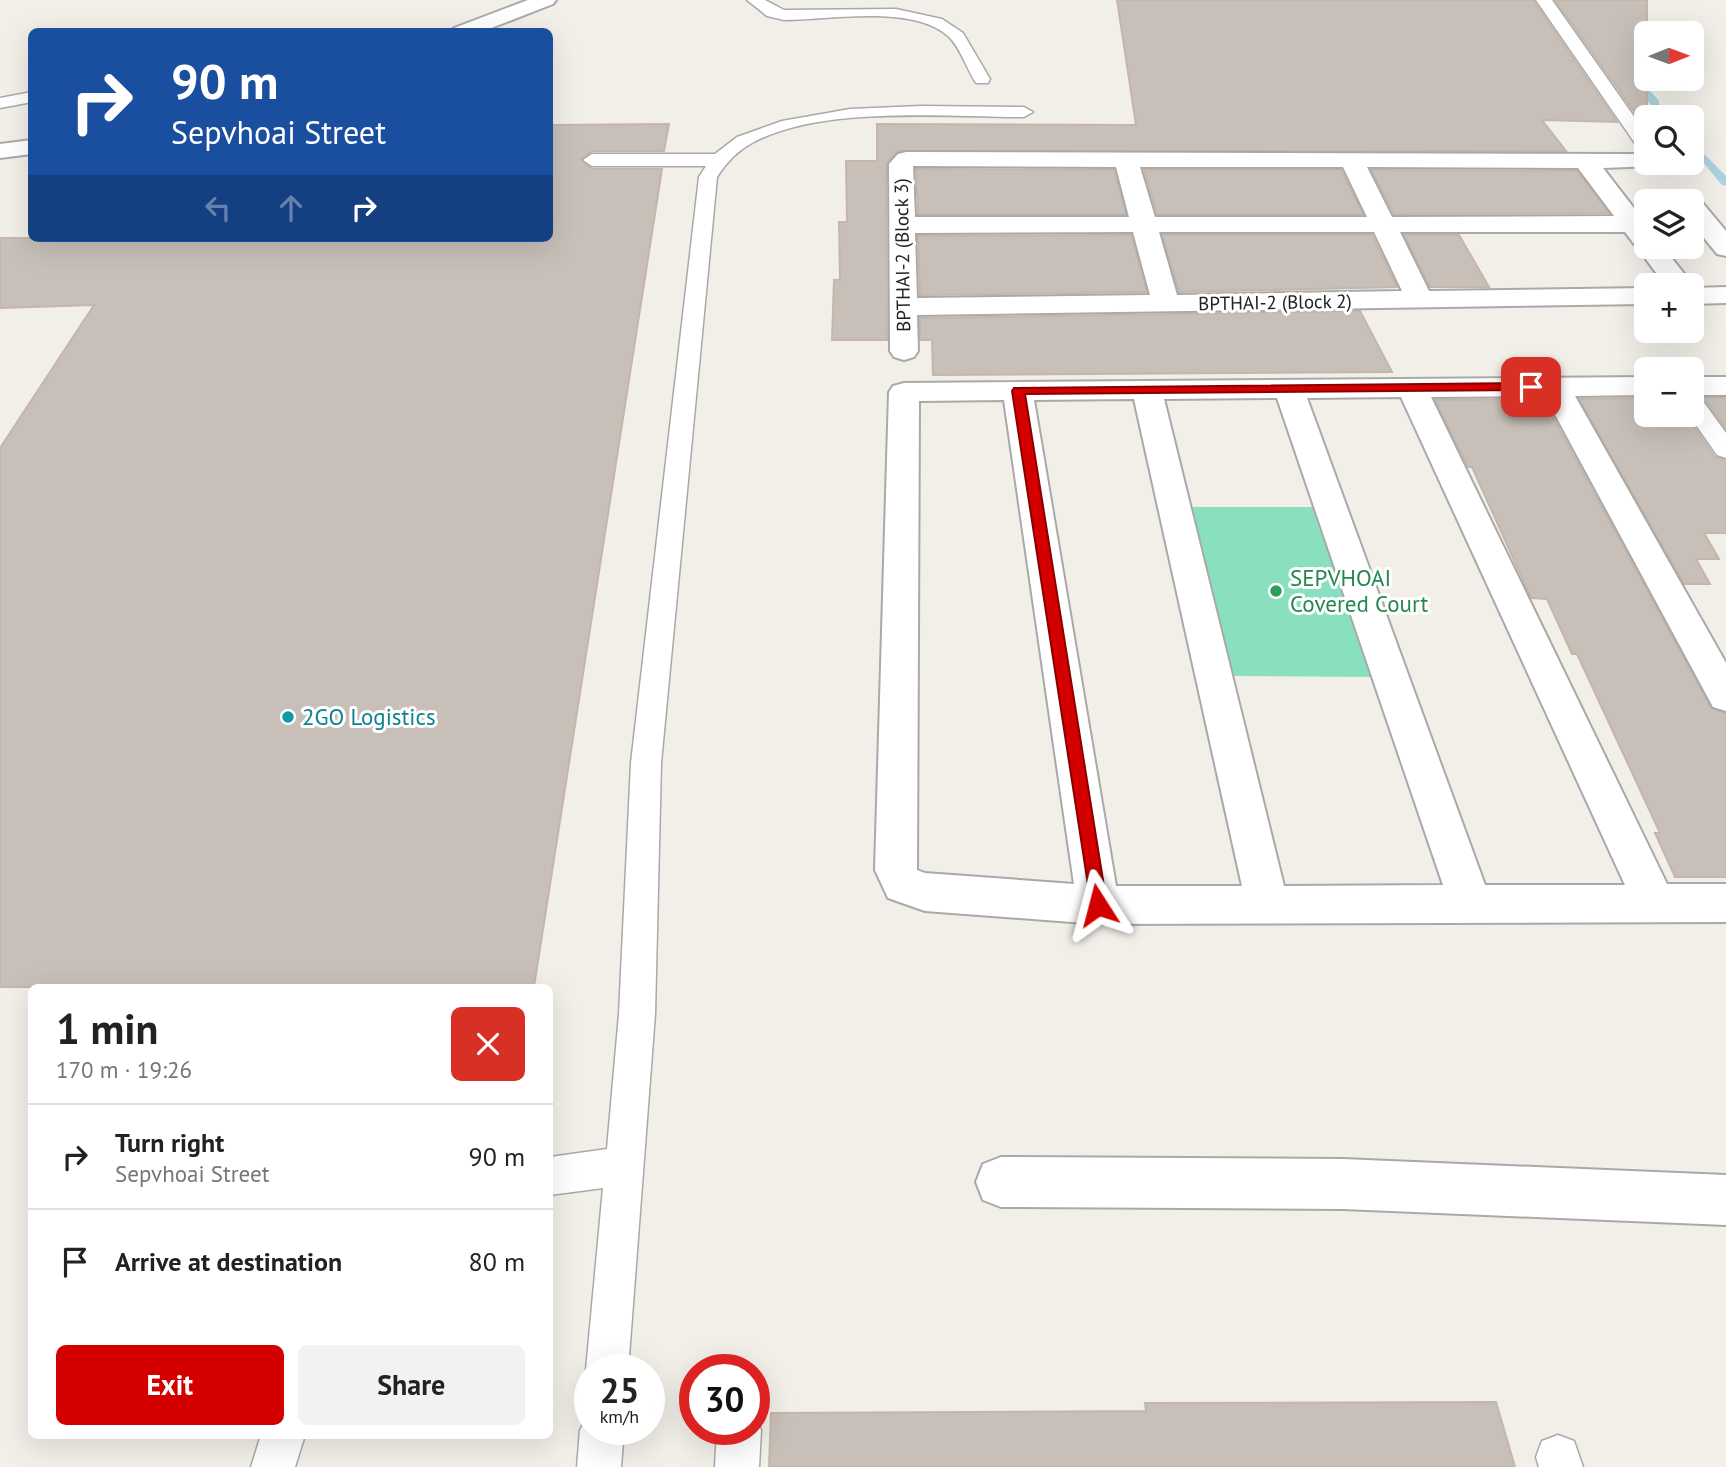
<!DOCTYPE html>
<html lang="en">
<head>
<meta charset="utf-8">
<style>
	:root { --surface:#fff; --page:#f2f2f2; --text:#222; --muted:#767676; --line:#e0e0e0; --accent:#d40000 }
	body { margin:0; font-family:"PT Sans",sans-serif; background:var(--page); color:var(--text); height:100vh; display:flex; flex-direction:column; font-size:26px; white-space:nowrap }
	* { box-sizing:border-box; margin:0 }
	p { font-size:23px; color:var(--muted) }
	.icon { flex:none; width:38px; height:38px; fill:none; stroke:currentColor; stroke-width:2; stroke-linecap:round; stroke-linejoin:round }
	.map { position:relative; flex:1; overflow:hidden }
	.side { position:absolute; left:28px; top:984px; width:525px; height:455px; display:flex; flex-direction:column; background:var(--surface); border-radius:10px; box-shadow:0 7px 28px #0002 }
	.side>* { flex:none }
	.guide { position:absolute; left:28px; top:28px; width:525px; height:214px; border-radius:10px; box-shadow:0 7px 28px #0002; background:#1a4fa0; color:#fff; overflow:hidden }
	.needle { width:46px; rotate:89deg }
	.controls { position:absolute; left:1634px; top:21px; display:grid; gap:14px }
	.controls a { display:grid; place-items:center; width:70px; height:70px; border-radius:10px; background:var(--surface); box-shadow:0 7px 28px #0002; font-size:35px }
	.speed { position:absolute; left:574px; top:1354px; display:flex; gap:14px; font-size:35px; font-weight:700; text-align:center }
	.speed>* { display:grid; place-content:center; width:91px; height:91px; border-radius:50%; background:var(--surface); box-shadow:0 7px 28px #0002; line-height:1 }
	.speed small { font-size:18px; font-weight:400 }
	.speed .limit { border:10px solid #d22; background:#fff; color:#111 }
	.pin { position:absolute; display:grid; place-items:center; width:60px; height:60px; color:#fff; margin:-30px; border-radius:14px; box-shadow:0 4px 10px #0006 }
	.me { position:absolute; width:77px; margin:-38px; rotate:351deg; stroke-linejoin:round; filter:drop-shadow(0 0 5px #0008) }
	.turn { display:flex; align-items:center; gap:24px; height:147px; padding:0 28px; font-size:32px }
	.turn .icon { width:91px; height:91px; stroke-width:2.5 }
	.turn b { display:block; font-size:49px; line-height:60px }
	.lanes { display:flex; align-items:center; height:66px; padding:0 28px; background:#0003; justify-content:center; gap:35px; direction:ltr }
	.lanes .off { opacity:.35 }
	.round { display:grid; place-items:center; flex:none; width:74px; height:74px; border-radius:10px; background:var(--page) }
	.summary { display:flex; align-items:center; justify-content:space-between; height:119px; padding:0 28px }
	h1 { font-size:42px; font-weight:700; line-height:52px }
	.action { display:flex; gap:14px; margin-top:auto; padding:14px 28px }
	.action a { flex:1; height:80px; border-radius:10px; background:var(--accent); color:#fff; font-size:28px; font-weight:700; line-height:80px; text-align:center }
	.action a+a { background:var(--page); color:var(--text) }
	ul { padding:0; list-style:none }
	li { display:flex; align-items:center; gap:21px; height:105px; padding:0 28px; border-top:2px solid var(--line) }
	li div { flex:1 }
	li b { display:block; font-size:26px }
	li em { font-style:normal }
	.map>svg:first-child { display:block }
</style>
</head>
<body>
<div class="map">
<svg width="1726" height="1467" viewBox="0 0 1726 1467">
	<rect width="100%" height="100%" fill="#f2efe9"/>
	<path fill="#88e0be" d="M1189,507h125l58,170 -142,-1z"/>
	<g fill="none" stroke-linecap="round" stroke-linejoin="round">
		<g fill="#aad3df" fill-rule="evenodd">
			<path d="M1627,74h8l24,27v4h-8l-24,-27z"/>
			<path d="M1702,152l24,24v10l-4,-1 -25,-30z"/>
		</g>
	</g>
	<g fill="#c7bfb8" stroke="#c4b6ab" stroke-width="2">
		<path d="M1117,0h416l84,122 -75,-2 24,31h-669l-11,13 1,176h-55l2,-60h6l-1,-58h8l-1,-61h31v-37l259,1z"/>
		<path d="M1555,0h92v123h-5z"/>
		<path d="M669,124l-5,27h-72l-11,8 11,10h70l-128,818h-534v-539l94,-143 -94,3v-70h550v-113z"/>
		<path d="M916,169l198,1 12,44h-208z"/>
		<path d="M1144,170h197l22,44h-206z"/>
		<path d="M1371,170l206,1 32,42 -215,1z"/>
		<path d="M1131,235l16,57 -227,3 -2,-59z"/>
		<path d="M1162,235h210l25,52 -218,5z"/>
		<path d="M1404,235h55l30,52h-59z"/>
		<path d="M1360,311l32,61 -459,3 -1,-35h-12v-22z"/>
		<path d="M1647,398v17h39l29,42 11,3v73h-22l15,26h-23l14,25h-26l-105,-185z"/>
		<path d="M1704,398h22v31z"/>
		<path d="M1543,399l168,309 15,5v164h-51l-20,-44h5l-83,-179h-5l-25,-55 -16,-1 -59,-131h-4l-33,-67z"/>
		<path d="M1496,1402l19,65h-746l2,-54 375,-2 -1,-8z"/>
	</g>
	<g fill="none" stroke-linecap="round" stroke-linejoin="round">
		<g stroke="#a9a9a9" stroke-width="3">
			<g id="service">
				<path d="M747,0h18l19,10 112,-1 46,10 21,14 27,46 -2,4h-12c-10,-15 -15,-35 -28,-47 -36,-32 -119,-16 -164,-16l-17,-4z"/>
				<path d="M1536,0h16l95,135v18l-6,-1z"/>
				<path d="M32,92v10l-32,6v-10z"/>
				<path d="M921,106l103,1 9,5 -9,5c-78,0 -203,-12 -272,26 -15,8 -26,20 -35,34l-56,586 -6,251 -27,356h-38v9l-4,-9 17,-182 -53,7v-38l57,-8 12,-135 12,-251 68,-586 7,-11h-114l-9,-6 9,-6h123l22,-17 45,-16 68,-12z"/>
				<path d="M1692,395l8,2 26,36v25l-9,-3 -28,-40h3z"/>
				<path d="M590,1413v17h34l-3,37h-44l3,-37z"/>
				<path d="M754,1415l7,15 -2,37h-44l2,-37h37z"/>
				<path d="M261,1435h44l-10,32h-44z"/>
				<path d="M1558,1435l16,6 9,26h-44l-3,-10 6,-16z"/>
			</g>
		</g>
		<g stroke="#a9a9a9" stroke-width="4">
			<g id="minor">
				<path d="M906,152l741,2v9h11l-3,3 -52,2 44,57v22h16l30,38h-28l-28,-38 2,-2 -5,-1 -9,-12h-225l29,59 218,-3v16l-730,11 1,36 -4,6 -10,3 -10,-3 -4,-6 -1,-187 9,-10zM913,166l203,1 13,50h-214zM1140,167h203l24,50h-212zM1367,167l211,1 36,48 -222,1zM1133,232l17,63 -233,3 -2,-65zM1159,232h215l28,59 -225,4z"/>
				<path d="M1692,198l9,3 25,30v25l-9,-2 -25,-31v-22h-9z"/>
				<path d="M1726,287v16l-34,1v-16z"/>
				<path d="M1647,377v18l-72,1 151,267v48l-13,-4 -168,-311 -114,1 236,487h59v38l-628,2 -173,-13 -37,-13 -13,-28 14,-478 4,-6 11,-3zM1401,397l224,488h-140l-178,-487zM1277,398l166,487 -159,1 -120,-487zM1134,399l108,487h-126l-82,-486zM1004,400l70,484 -149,-11 -8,-3 2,-469z"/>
				<rect x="1692" y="377" width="34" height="18"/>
				<path d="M1001,1157l342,2 383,16v50l-383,-16 -342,-2 -18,-7 -7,-18 7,-18z"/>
			</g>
		</g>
		<g stroke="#a9a9a9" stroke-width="4">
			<g id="tertiary">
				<path d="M528,0h28l-3,4 -72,28h-30l3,-4z"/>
				<path d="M32,140v14l-32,4v-14z"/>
			</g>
		</g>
		<use href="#service" fill="#fff" fill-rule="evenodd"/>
		<use href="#minor" fill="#fff" fill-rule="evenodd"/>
		<use href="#tertiary" fill="#fff" fill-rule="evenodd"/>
	</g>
	<path fill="#d40000" stroke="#8a0000" stroke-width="2" d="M1531,383l5,1v6l-511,4 82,511 -2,6 -7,2 -6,-2 -80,-520 2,-3z"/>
	<circle fill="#2e9e5b" stroke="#fff" stroke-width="2.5" cx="1276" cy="591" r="7"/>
	<circle fill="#0f9aa8" stroke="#fff" stroke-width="2.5" cx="288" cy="717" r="7"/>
	<g text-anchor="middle" stroke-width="6" stroke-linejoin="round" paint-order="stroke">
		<g font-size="19" fill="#222" stroke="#fff">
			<text transform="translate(902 255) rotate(-91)" y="7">BPTHAI-2 (Block 3)</text>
			<text transform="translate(1275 302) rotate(-1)" y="7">BPTHAI-2 (Block 2)</text>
		</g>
		<g font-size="23" fill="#27864d" stroke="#fff" text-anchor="start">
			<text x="1290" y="586">SEPVHOAI<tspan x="1290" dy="26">Covered Court</tspan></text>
		</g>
		<g font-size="23" fill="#0d838f" stroke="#fff" text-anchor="start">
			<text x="302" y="725">2GO Logistics</text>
		</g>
	</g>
</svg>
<div class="controls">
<a><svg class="needle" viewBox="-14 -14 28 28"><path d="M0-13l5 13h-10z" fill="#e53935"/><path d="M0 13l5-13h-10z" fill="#767676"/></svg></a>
<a><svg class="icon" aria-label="search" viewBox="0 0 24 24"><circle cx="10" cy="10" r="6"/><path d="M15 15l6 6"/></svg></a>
<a><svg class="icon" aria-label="layers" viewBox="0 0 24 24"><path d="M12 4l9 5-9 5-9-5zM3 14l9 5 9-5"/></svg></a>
<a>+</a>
<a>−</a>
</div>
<div class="speed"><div>25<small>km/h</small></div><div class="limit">30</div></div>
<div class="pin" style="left:1531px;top:387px;background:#d93025"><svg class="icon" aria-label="arrive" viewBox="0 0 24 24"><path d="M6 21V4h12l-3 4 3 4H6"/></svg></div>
<svg class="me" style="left:1098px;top:905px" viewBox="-20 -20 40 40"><path d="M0-17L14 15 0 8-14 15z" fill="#d40000" stroke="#fff" stroke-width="4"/></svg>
<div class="guide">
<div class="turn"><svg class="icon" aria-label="right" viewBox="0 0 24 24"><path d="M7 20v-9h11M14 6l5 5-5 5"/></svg><div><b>90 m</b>Sepvhoai Street</div></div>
<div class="lanes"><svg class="icon off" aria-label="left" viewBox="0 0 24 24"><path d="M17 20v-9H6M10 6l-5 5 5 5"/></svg><svg class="icon off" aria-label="ahead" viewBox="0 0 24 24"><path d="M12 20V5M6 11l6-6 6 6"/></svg><svg class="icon" aria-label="right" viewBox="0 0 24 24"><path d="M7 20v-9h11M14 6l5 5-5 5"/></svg></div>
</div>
<section class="side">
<div class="summary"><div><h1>1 min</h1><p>170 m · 19:26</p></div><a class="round" style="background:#d93025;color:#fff"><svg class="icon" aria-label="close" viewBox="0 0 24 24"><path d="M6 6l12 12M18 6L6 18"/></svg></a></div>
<ul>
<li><svg class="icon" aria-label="right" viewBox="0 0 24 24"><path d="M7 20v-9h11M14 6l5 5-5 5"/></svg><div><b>Turn right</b><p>Sepvhoai Street</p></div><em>90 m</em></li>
<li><svg class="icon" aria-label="arrive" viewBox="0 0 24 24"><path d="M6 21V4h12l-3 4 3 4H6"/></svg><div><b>Arrive at destination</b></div><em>80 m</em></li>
</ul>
<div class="action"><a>Exit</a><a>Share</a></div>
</section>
</div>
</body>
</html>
